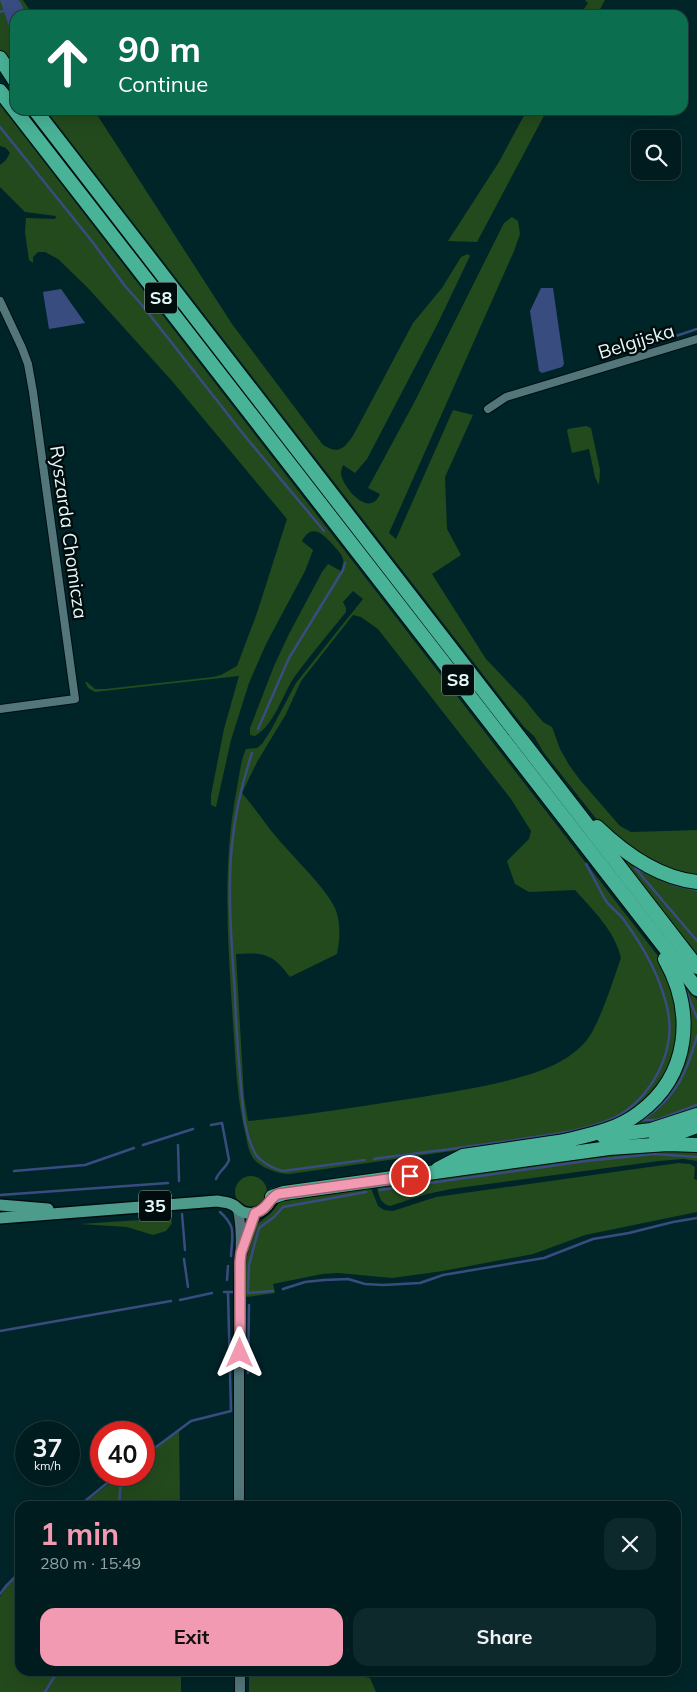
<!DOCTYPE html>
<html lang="en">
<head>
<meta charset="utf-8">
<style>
	:root { --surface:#001c1e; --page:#0e292b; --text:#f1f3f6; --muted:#95a1a4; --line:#223a3c; --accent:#f19ab1 }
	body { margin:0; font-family:Mulish,sans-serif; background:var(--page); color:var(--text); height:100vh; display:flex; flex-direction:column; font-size:19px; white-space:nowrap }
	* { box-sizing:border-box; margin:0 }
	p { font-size:16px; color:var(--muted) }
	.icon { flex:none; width:28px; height:28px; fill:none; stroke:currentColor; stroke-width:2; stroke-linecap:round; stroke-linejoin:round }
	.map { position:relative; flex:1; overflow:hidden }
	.panel { position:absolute; left:15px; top:1501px; width:666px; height:175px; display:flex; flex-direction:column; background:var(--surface); border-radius:15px; box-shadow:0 5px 20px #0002,0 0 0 1px var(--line) }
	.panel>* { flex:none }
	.top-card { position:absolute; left:10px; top:10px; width:678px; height:105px; border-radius:15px; box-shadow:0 5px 20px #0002,0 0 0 1px var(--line); background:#0b6e4f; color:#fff; overflow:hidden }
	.tools { position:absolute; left:631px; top:130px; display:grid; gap:10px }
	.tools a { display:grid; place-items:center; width:50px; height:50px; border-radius:10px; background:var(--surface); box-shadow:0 5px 20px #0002,0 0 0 1px var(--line); font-size:25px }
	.speed { position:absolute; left:15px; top:1421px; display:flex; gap:10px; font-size:25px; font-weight:700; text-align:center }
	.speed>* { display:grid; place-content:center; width:65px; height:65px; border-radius:50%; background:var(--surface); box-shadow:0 5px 20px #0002,0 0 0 1px var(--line); line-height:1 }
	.speed small { font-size:12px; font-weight:400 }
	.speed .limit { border:8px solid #d22; background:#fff; color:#111 }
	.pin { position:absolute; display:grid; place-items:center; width:42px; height:42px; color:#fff; margin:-21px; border:2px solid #fff; border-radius:50%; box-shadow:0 1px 5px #0007 }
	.me { position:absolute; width:55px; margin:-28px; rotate:0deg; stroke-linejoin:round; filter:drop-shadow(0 0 4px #0008) }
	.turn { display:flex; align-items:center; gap:18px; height:105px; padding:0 25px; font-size:22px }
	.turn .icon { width:65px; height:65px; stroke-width:2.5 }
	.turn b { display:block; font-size:35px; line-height:42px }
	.round { display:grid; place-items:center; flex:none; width:52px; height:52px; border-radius:15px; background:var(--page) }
	.overview { display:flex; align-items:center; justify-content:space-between; height:85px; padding:0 25px }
	h1 { font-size:30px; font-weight:700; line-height:38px; color:var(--accent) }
	.primary-button { display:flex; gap:10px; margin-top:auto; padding:10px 25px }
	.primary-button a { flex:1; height:58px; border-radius:15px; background:var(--accent); color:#111; font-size:20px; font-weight:700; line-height:58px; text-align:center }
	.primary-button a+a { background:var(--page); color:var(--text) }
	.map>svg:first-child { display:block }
</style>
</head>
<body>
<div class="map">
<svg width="697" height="1692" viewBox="0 0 697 1692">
	<rect width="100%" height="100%" fill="#002528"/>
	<g fill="#234a1d" fill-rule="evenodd">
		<path d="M0,0h23l10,15h-18v55l-15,-21z"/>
		<path d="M585,0h20l-8,15h-17l8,-12z"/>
		<path d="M0,105l658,851 9,16 9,27 1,43 -10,29 -16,24 -28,22 -37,15 -296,42c-11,1 -31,-7 -37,-16 -4,-6 -6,-15 -7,-22 -8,-32 -10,-64 -12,-97 -5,-82 -13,-165 2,-246 3,-14 4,-31 10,-44l11,-1 5,-4 9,-14 25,-47 67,-84 -10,-8 -10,11 3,6v4c-17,21 -35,42 -51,64 -13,19 -20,48 -40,60l-5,-1v-7l24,-62 15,-32 33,-62 6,-8 13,7c1,-4 3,-8 2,-12 -1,-5 -6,-9 -9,-13 -10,-11 -22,-24 -32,-5l11,9 -8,21 -39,73 -17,39 -18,57 -15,67 -5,-2v-10l13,-66 15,-53 -144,16 -7,-4 -3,-6h2l8,7h10l108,-12 8,-2 16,-9 20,-53 30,-94 -115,-138 -85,-94 -29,-28 -13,-7h-7l-5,5v6l-4,-3 -4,-28 1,-14 29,1 1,-3 -31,-4 -25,-25v-22l6,-5 4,-7 -4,-5 -6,-2zM353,615l8,2 17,12 133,170 20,32 -2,8 -22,22 8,23 14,8 46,-2c18,20 40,41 46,68 -8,22 -21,66 -35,83 -13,16 -36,27 -55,33 -42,13 -86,19 -129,26 -51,8 -103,16 -154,21l-4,-24 -8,-143c28,-2 37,0 54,23l47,-23c3,-15 4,-32 -2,-46 -10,-21 -41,-50 -57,-69 -12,-14 -23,-31 -36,-46l15,-31 29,-48 15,-33z"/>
		<path d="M46,110h48l138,214 91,121c16,10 22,3 31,-11l59,-111 29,-35 19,-31 7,-3 2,2 -33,69 -70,134 -12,14 -12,-8c-1,3 -2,5 -2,8 0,12 28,47 39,21l-12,-6 47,-87 89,-178 8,-6 6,4 2,13 -6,17 -125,282 7,6 57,-129 20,5 -28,62 2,52 14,26 -29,19 54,85 39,41 12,15 6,7 9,5 8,22 9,16 11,15 40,46 11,6 66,-2v47l-27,-7 -28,-13 -40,-31 -58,-73 -10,-17 -9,-8 -16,-20z"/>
		<path d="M527,110h20l-70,132 -29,-1 51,-79z"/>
		<path d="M586,426l5,2 9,42 -1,15 -4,-8 -6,-28 -17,4 -5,-22 1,-2z"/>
		<path d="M624,859l73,28v67l-64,-82z"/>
		<path d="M682,981l15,19v110l-23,9 -52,11 54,-55z"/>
		<path d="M697,1150v11l-14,-2 -24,2 -208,28 -24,5 -37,12c-9,-2 -11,-9 -13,-18l4,-3 249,-34z"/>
		<path d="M678,1163l12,1 5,3 -1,12 3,1v32l-112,23 -52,19 -90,17 -51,7 -53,-5 -17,1 -49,10 2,9 -28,4 -2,-3 1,-33 9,-35 15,-12 9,-11 4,-3 88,-12 7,18 6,4 9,1 43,-14z"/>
		<circle cx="251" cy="1192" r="16"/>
		<path d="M171,1218l1,5 -6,8 -13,4 -26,-8 -47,-3z"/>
		<path d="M179,1429l1,77h-99l39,-31h24v-17z"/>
		<path d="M20,1573v98h161v21h-181v-95l7,-11z"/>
		<path d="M249,1671h88l33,7 6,14h-127z"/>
	</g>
	<g fill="#394c80">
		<path d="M0,0h19l4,7v8h-8v23l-3,-3z"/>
		<path d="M541,288h12l11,76 -2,3 -20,6 -3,-2 -9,-60z"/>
		<path d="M61,289l24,34 -36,6 -6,-37z"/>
	</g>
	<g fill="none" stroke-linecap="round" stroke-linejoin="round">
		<g stroke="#394c80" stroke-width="2.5">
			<path d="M0,12l3,-1"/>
			<path d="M0,127l91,113 34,46 17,19 102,130 80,96"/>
			<path d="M649,345l48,-16"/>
			<path d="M258,729l31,-71 54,-88 2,-7"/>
			<path d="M252,753c-10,30 -17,60 -20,92 -5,50 0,101 3,151 1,30 3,60 6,91 2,21 3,46 14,66 4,8 19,16 28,18l82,-11"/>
			<path d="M697,890l-22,-5 -40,-17 62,73"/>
			<path d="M684,986l13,32"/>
			<path d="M643,1120c34,-25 43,-45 54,-84"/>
			<path d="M645,1120h12l40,-15"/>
			<path d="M211,1125l11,-2 7,37c-3,8 -10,11 -13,19"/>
			<path d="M143,1145l50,-16"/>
			<path d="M178,1145l1,36"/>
			<path d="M374,1159c52,-7 103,-13 154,-21 29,-4 61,-8 88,-21 28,-15 49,-47 53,-79 2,-16 -2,-34 -7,-48 -8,-25 -23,-49 -38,-70 -5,-7 -13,-12 -18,-19 -7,-12 -13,-25 -20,-37"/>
			<path d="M14,1171l71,-6 49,-17"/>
			<path d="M380,1190l206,-29 68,-7 43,3"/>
			<path d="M0,1195l168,-12"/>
			<path d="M220,1212c17,15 12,23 11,44"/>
			<path d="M182,1214l3,36"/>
			<path d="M184,1259l4,28"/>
			<path d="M227,1280l1,-14"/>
			<path d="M283,1289l22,-7 19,-2 24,-1 17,5 18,1 37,-2 23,-8 101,-17 49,-19 36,-6 44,-11 24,-4"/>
			<path d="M273,1291l-25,2 1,-28 10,-37 15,-11 9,-10 83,-15"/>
			<path d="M224,1292h9"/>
			<path d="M180,1300l32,-7"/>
			<path d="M0,1331l171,-30"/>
			<path d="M248,1373l1,-68"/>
			<path d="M144,1456l47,-35 40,-10 -3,-119"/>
			<path d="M79,1506l38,-31"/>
			<path d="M119,1506l2,-27"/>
			<path d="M0,1594l6,-8 14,-14"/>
			<path d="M45,1692l11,-18 12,-3"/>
		</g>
		<g stroke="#000d0f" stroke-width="10">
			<g id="street">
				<path d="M0,301l22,47 6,16 5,28 42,307 -75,10"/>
				<path d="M488,409l18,-12 191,-58"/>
			</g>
		</g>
		<g stroke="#000d0f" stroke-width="12">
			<g id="secondary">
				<path d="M238,1210c5,25 2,49 1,75v221"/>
				<path d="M243,1247l12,-34"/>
				<path d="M240,1692v-21"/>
			</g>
		</g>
		<g stroke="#000d0f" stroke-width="14">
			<g id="primary">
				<path d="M0,1205l48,4"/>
				<path d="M0,1218l217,-17c5,1 12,1 16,4 4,2 5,5 10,7 13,5 25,-3 29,-15"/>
			</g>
		</g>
		<g stroke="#000d0f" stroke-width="16">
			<g id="highway">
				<path d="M0,58l15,23"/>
				<path d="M0,91l697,898"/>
				<path d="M35,110l662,857"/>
				<path d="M597,827c27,26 62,51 100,55"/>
				<path d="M603,1136l48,-6 46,-15"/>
				<path d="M656,1138l22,-5 19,-7"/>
				<path d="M564,1141c25,-6 53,-11 75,-28 51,-38 56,-101 26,-154"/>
				<path d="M438,1169l25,-13 109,-16"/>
				<path d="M272,1197l12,-4 325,-45 59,-4 29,1"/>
			</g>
		</g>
		<use href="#street" stroke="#52767a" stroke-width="8"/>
		<use href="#secondary" stroke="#52767a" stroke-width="10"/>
		<use href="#primary" stroke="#4d9b8b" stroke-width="11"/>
		<use href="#highway" stroke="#49b397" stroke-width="14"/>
	</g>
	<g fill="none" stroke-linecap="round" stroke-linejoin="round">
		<g stroke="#9d6473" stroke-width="12">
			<path id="route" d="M240,1353v-91l1,-9 14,-40c13,-4 13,-14 23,-19l132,-18"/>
		</g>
		<use href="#route" stroke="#f19ab1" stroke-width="9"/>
	</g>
	<g text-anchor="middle" stroke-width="5" stroke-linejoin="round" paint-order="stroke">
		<g fill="#010c0d" stroke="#a1b1b3" stroke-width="1">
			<rect x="145" y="282.5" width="32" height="31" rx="4"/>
			<rect x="442" y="664.5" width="32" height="31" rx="4"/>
			<rect x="139" y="1190.5" width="32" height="31" rx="4"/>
		</g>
		<g font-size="18" font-weight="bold" fill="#e5f8fa">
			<text x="161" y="304">S8</text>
			<text x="458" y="686">S8</text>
			<text x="155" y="1212">35</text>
		</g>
		<g font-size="19" fill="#e5f8fa" stroke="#010c0d">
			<text transform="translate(636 341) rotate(-17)" y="7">Belgijska</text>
			<text transform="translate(69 532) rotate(82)" y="7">Ryszarda Chomicza</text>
		</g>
	</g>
</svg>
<div class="tools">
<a><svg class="icon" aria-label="search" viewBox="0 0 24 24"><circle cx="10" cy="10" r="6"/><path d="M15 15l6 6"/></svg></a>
</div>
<div class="speed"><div>37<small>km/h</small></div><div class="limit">40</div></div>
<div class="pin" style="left:410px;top:1176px;background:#d93025"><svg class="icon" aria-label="arrive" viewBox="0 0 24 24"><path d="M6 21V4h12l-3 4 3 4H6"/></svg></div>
<svg class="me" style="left:240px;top:1353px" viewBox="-20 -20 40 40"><path d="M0-17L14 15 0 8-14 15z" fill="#f19ab1" stroke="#fff" stroke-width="4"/></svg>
<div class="top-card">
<div class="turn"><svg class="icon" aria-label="ahead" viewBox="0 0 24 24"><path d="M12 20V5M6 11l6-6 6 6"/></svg><div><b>90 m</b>Continue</div></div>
</div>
<section class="panel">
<div class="overview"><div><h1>1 min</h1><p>280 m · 15:49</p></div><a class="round"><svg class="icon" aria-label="close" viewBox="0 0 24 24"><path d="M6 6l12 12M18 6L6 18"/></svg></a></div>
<div class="primary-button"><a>Exit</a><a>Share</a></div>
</section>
</div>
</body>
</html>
